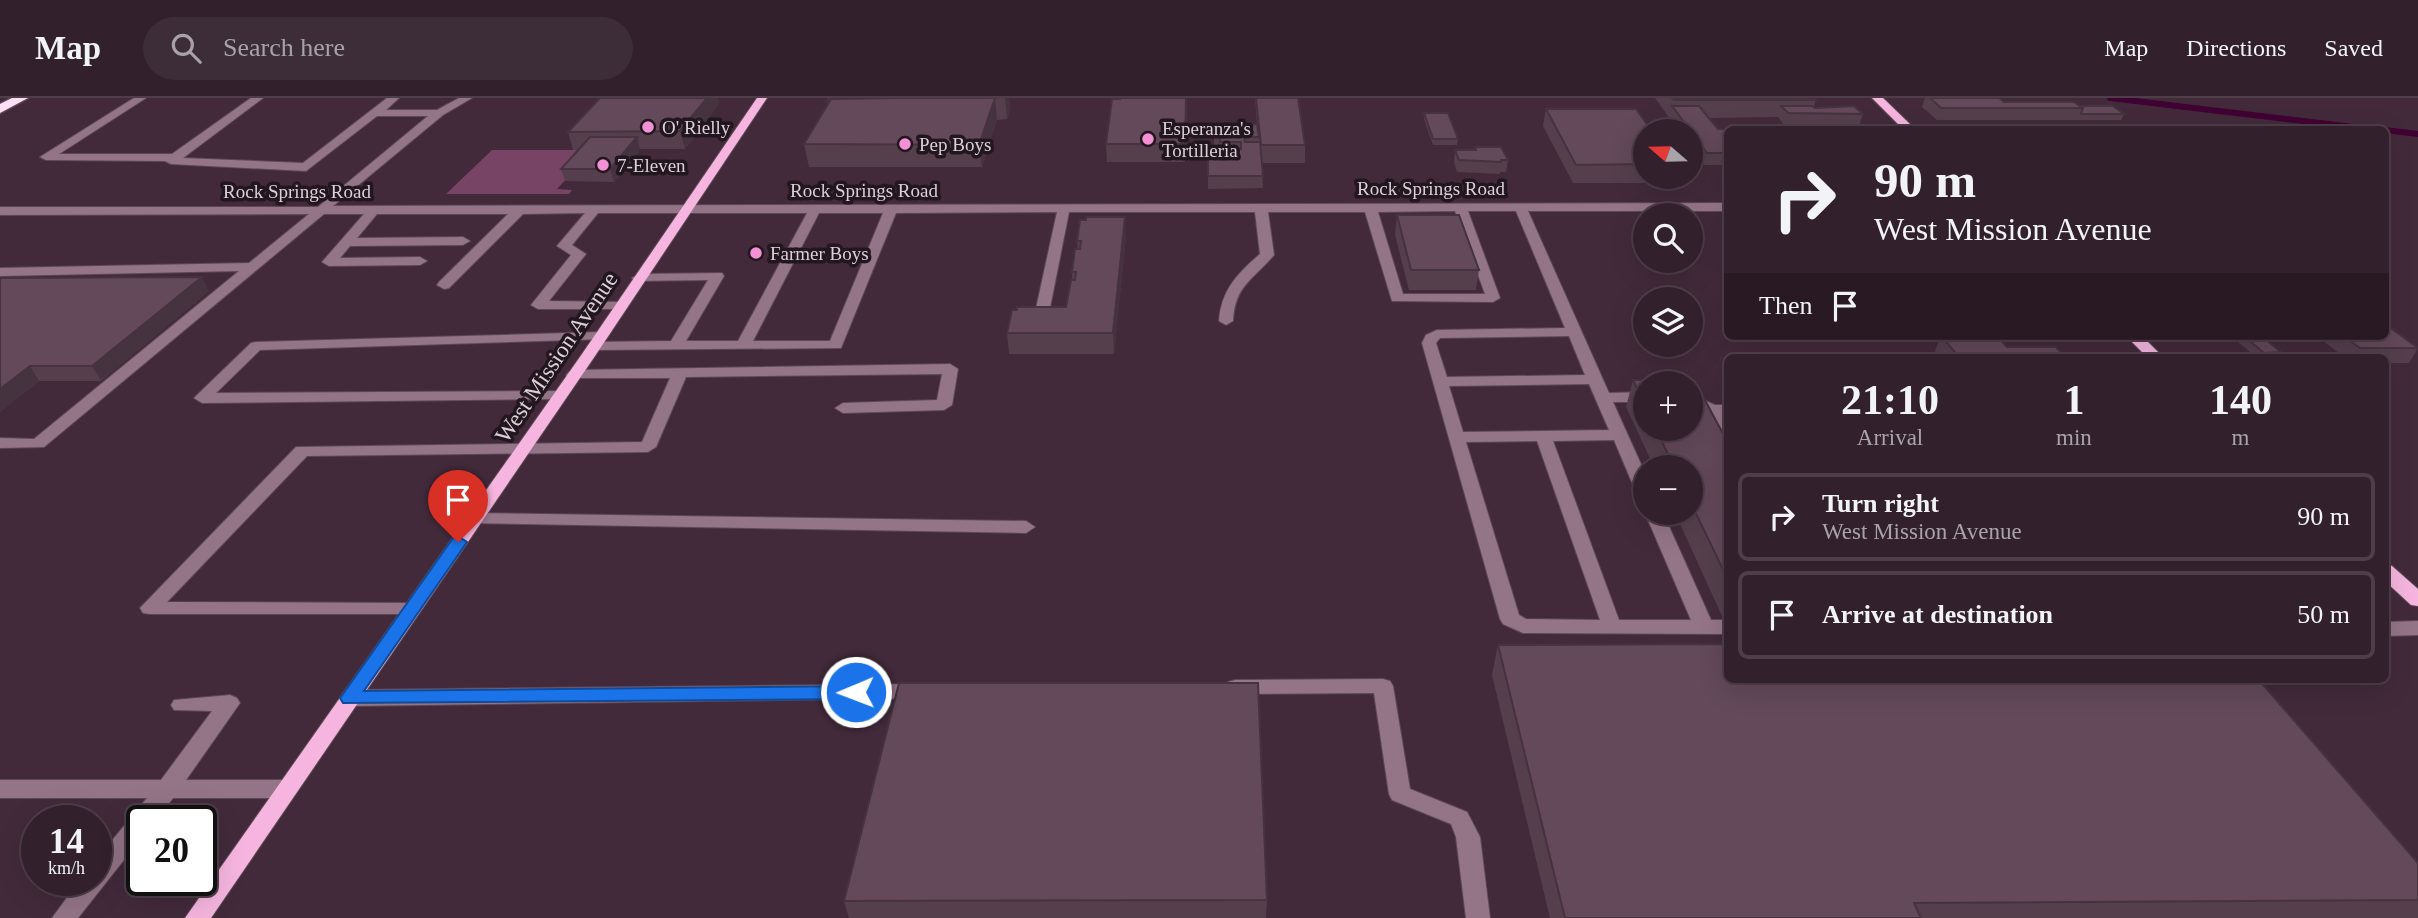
<!DOCTYPE html>
<html lang="en">
<head>
<meta charset="utf-8">
<style>
	:root { --surface:#32202c; --page:#3d2d38; --text:#f1f3f6; --muted:#a8a3a9; --line:#4d3e48 }
	body { margin:0; font-family:"Times New Roman",serif; background:var(--page); color:var(--text); height:100vh; display:flex; flex-direction:column; font-size:26px; white-space:nowrap }
	* { box-sizing:border-box; margin:0 }
	p { font-size:23px; color:var(--muted) }
	.icon { flex:none; width:38px; height:38px; fill:none; stroke:currentColor; stroke-width:2; stroke-linecap:round; stroke-linejoin:round }
	.map { position:relative; flex:1; overflow:hidden }
	.drawer { position:absolute; left:1724px; top:256px; width:665px; height:329px; display:flex; flex-direction:column; background:var(--surface); border-radius:10px; box-shadow:0 7px 28px #0002,0 0 0 2px var(--line) }
	.drawer>* { flex:none }
	.top-card { position:absolute; left:1724px; top:28px; width:665px; height:214px; border-radius:10px; box-shadow:0 7px 28px #0002,0 0 0 2px var(--line); background:#32202c; color:var(--text); overflow:hidden }
	.needle { width:46px; rotate:290deg }
	.tools { position:absolute; left:1633px; top:21px; display:grid; gap:14px }
	.tools a { display:grid; place-items:center; width:70px; height:70px; border-radius:50%; background:var(--surface); box-shadow:0 7px 28px #0002,0 0 0 2px var(--line); font-size:35px }
	.speed { position:absolute; left:21px; top:707px; display:flex; gap:14px; font-size:35px; font-weight:700; text-align:center }
	.speed>* { display:grid; place-content:center; width:91px; height:91px; border-radius:50%; background:var(--surface); box-shadow:0 7px 28px #0002,0 0 0 2px var(--line); line-height:1 }
	.speed small { font-size:18px; font-weight:400 }
	.speed .limit { border:4px solid #111; border-radius:10px; background:#fff; color:#111 }
	.pin { position:absolute; display:grid; place-items:center; width:60px; height:60px; color:#fff; margin:-72px -30px; border-radius:50% 50% 50% 0; rotate:-45deg; box-shadow:0 0 7px #0007 }
	.pin .icon { rotate:45deg }
	.me { position:absolute; width:77px; margin:-38px; rotate:269deg; stroke-linejoin:round; filter:drop-shadow(0 0 5px #0008) }
	.turn { display:flex; align-items:center; gap:24px; height:147px; padding:0 35px; font-size:32px }
	.turn .icon { width:91px; height:91px; stroke-width:2.5 }
	.turn b { display:block; font-size:49px; line-height:60px }
	.then { display:flex; align-items:center; height:66px; padding:0 35px; background:#0003; gap:14px; font-size:26px }
	.eta { display:flex; justify-content:space-evenly; align-items:center; height:119px; text-align:center }
	.eta b { font-size:42px; font-weight:600; line-height:49px }
	ul { padding:0; list-style:none }
	li { display:flex; align-items:center; gap:21px; height:88px; margin:0 14px 10px; padding:0 21px; border:4px solid var(--line); border-radius:10px }
	li div { flex:1 }
	li b { display:block; font-size:26px }
	li em { font-style:normal }
	header { display:flex; align-items:center; gap:42px; box-sizing:border-box; height:98px; padding:0 35px; background:var(--surface); border-bottom:2px solid var(--line) }
	header strong { font-size:33px }
	nav { display:flex; gap:38px; margin-inline-start:auto; font-size:24px }
	.search { width:490px; height:63px; background:var(--page); display:flex; align-items:center; gap:18px; box-sizing:border-box; padding:0 24px; border-radius:38px; color:var(--muted); font-size:26px }
	.map>svg:first-child { display:block }
</style>
</head>
<body>
<header>
<strong>Map</strong>
<div class="search"><svg class="icon" aria-label="search" viewBox="0 0 24 24"><circle cx="10" cy="10" r="6"/><path d="M15 15l6 6"/></svg>Search here</div>
<nav><a>Map</a><a>Directions</a><a>Saved</a></nav>
</header>
<div class="map">
<svg width="2418" height="820" viewBox="0 0 2418 820">
	<rect width="100%" height="100%" fill="#422a3a"/>
	<path fill="#746" d="M492,52h101l-36,39 15,1 -3,4h-123z"/>
	<g fill="none" stroke-linecap="round" stroke-linejoin="round">
		<g stroke="#400232" stroke-width="6">
			<path d="M2110,0l269,32"/>
			<path d="M2385,32l33,4"/>
		</g>
		<g stroke="#5e4856" stroke-width="2">
			<g id="minor">
				<path d="M134,0h12l-87,56h113l79,-56h12l-80,60 120,5 84,-65h12l-13,12h51l22,-12h13l-29,17 -110,91 1394,-3v8h-199l81,182 36,-1v10h-32l32,71v24l-9,-5 -22,-52 -61,1 66,179h72l-46,-107h18l48,107h16v14l-204,-1 -20,-9 -3,-5 -78,-276 4,-8 11,-5 128,-2 -49,-117h-48l32,87 -7,4 -101,-1 -27,-89h-97l6,43c-21,25 -39,30 -41,66l-7,4 -7,-4c2,-31 19,-48 41,-67l-5,-42h-186l-20,101 -7,4 -7,-4 22,-101 -161,1 -55,135 -247,2 -7,-4 7,-4 77,-1 37,-61 -74,1 -2,-3 7,-4 83,-1 2,3 -38,65h52l69,-128h-209l-26,32 14,9 -37,47 77,1v6l-5,1h-83l-7,-4 40,-50 -14,-9 28,-33 -62,1 -74,74 -5,1 -7,-4 2,-3 69,-68h-131l-20,24 106,-1 7,4 -7,4 -113,1 -10,12 80,-1 7,4 -7,4 -91,1 -7,-4 42,-48h-40l-280,233 -44,1v-10l34,1 205,-168 -239,5v-8l249,-5 60,-49 -309,1v-8h318l110,-91h-51l-71,55 -135,-7 -6,-3 -119,-1 -6,-3zM1455,113l30,83h-82l-25,-82zM819,115h64l-53,128h-77zM1569,238l16,39 -138,2 -11,-34 4,-5zM1589,286l20,46 -146,2 -14,-46zM1537,343l63,179 -74,-1 -7,-4 -53,-173z"/>
				<path d="M601,234l5,1 2,3 -2,3 -346,11 -44,43 351,-2 2,3 -8,5 -359,4 -8,-5 57,-55 5,-1z"/>
				<path d="M950,266l8,5 -6,36 -8,5 -101,3 -8,-5 8,-5 94,-3 5,-26 -256,3 -30,70 -8,5 -341,4 -140,146 244,1 7,1 3,5 -3,5h-268l-7,-1 -3,-5 156,-161 346,-5 28,-64h-101l-3,-3 3,-3 5,-2z"/>
				<path d="M1690,296l25,11h12v10h-5l5,9v20l-6,-2 -15,-29 -16,-8z"/>
				<path d="M474,415l552,8 9,6 -9,6 -558,-10 -3,-4z"/>
				<path d="M2418,523v14l-33,1v-14z"/>
				<path d="M1383,581l7,2 3,5 17,103 57,23 13,25 10,81h-24l-10,-81 -5,-13 -59,-24 -3,-6 -15,-101 -139,1 -7,-2 -3,-5 3,-5 7,-2z"/>
				<path d="M920,586l7,2 3,5 -3,5 -7,2 -570,8 -7,-3 -3,-5 3,-5 7,-3z"/>
				<path d="M230,597l7,3 3,5 -54,77h100l8,3 3,6 -3,6 -8,3h-113l-18,23h-13v16l-64,81h-26l28,-38h16v-20l51,-62h-147v-18h161l51,-69 -38,-1 -3,-5 3,-5z"/>
			</g>
		</g>
		<g stroke="#5e4856" stroke-width="2">
			<g id="major">
				<path d="M757,0h10l-172,258 -384,562h-26l397,-564z"/>
				<path d="M1872,0h11l33,32h-12z"/>
				<path d="M2126,238h16l21,21h-16z"/>
				<path d="M2385,466l7,2 26,23v17l-7,-1 -26,-24z"/>
			</g>
		</g>
		<g stroke="#5e4856" stroke-width="3">
			<path id="highway" d="M12,0h16l-28,15v-9z"/>
		</g>
		<use href="#minor" fill="#947588" fill-rule="evenodd"/>
		<use href="#major" fill="#f5b5de" fill-rule="evenodd"/>
		<use href="#highway" fill="#ffdff3" fill-rule="evenodd"/>
	</g>
	<g fill="#553f4d" fill-rule="evenodd">
		<path d="M600,0h118l1,6 -34,45h-45l-26,33 -49,-1 -4,-12 18,-19h-6l-5,-18z"/>
		<path d="M1009,0l1,12 -3,9 -10,1 -15,47h-173l-5,-23 23,-39v-4z"/>
		<path d="M1187,0l-2,64h-78l-1,-18z"/>
		<path d="M1255,0h43l7,47v18h-43l1,25 -55,1v-40h6v-24l43,-1z"/>
		<path d="M1655,0h159l2,2 -2,7 1,1 48,6 -4,12 -75,-1 -6,-8 -70,1 10,11 9,1v35h-23l-14,-18v-16h-11z"/>
		<path d="M1925,0h74l5,4 76,4 44,8 -3,6h-184l-15,-13z"/>
		<path d="M1546,11l99,22v46h26l-1,6h-97l-30,-57z"/>
		<path d="M1424,15l34,26 -1,6h-24l-9,-26z"/>
		<path d="M1475,49l33,13 -2,12h-6v2l-43,-2 -3,-10 1,-12h20z"/>
		<path d="M1397,117l82,55 -3,20h-67l-14,-55z"/>
		<path d="M1126,138l-12,118h-105l-2,-21 59,-26 6,-27v-8l6,-23 -1,-8z"/>
		<path d="M0,180l209,13 -108,90h-62l-39,31z"/>
		<path d="M1941,238l66,11 58,10h-125l-5,-6z"/>
		<path d="M2231,238h30l20,16 -3,5h-22z"/>
		<path d="M2317,238h68l33,12 -9,15h-24v-6h-41z"/>
		<path d="M1633,282h61l33,61v175h-5l-47,-103h15v-46h-36l-28,-60zM1645,285h45v46h-45z"/>
		<path d="M1498,547l920,218v55h-868l-58,-243z"/>
		<path d="M1267,802l-1,18h-417l-5,-17z"/>
	</g>
	<g fill="#45333f">
		<path d="M707,0h11l1,6 -34,45 -5,-18z"/>
		<path d="M995,0l2,22 -15,47 -3,-22z"/>
		<path d="M1005,0h4l1,12 -3,9z"/>
		<path d="M637,39l3,13 -26,32 -4,-13z"/>
		<path d="M1125,119l1,19 -12,118 -1,-21z"/>
		<path d="M202,179l7,14 -108,90 -9,-15z"/>
		<path d="M30,268l9,15 -39,31v-23z"/>
	</g>
	<g fill="#63495a" stroke="#45333f" stroke-width="2">
		<path d="M600,0h107l-27,33 -112,1z"/>
		<path d="M828,0h68l-65,1 -1,2h-3z"/>
		<path d="M895,0h100l-16,47 -175,-1 27,-45z"/>
		<path d="M1120,0h66l-1,46h-79l6,-45h8z"/>
		<path d="M1256,0h42l7,47h-44z"/>
		<path d="M1672,0h142l2,2h-142z"/>
		<path d="M1930,0h69l5,4h70l9,6h-142z"/>
		<path d="M1672,8h27l19,23 65,1h-56v23h-20z"/>
		<path d="M1781,8h31l3,2 39,-2 9,8 -75,-1z"/>
		<path d="M2080,8h33l11,8h-43l2,-6z"/>
		<path d="M1546,11h90l16,22h-7v33l-69,1z"/>
		<path d="M1424,15h24l10,26h-25z"/>
		<path d="M1257,26l2,13h-15l1,5h15l3,34h-55v-27h33v-7h-21v-5h-6v-12z"/>
		<path d="M590,39h47l-27,32h-49z"/>
		<path d="M1475,49h26l7,13h-7v2l-42,-2 -4,-10h21z"/>
		<path d="M1397,117h62l20,55h-68z"/>
		<path d="M1086,119h39l-12,116h-106l5,-23h5v-3h49l5,-27h4l1,-8h-4l3,-23h5l1,-8h-4l3,-21h6z"/>
		<path d="M202,179l-110,89h-62l-30,23v-111z"/>
		<path d="M2385,226l33,24h-58l-16,-12h41z"/>
		<path d="M1941,238h56l10,11h49l9,10h-106z"/>
		<path d="M2244,238h17l20,16 -17,1z"/>
		<path d="M1633,282h61l33,61v137l-37,-77v-34h-16l-18,-38h34v-46h-45v23z"/>
		<path d="M1727,546v35h531l160,184v37l-504,3 7,15h-356l-67,-273z"/>
		<path d="M899,585h359l9,217 -423,1z"/>
	</g>
	<path fill="#1a73e8" stroke="#114b97" stroke-width="2" d="M458,438l9,6 -103,149 492,-5 7,1 3,5 -3,5 -7,2 -513,4 -3,-5 3,-4 110,-156z"/>
	<g fill="#f491d4" stroke="#22171e" stroke-width="2.5">
		<circle cx="648" cy="29" r="7"/>
		<circle cx="1148" cy="41" r="7"/>
		<circle cx="905" cy="46" r="7"/>
		<circle cx="603" cy="67" r="7"/>
		<circle cx="756" cy="155" r="7"/>
	</g>
	<g text-anchor="middle" stroke-width="7" stroke-linejoin="round" paint-order="stroke">
		<g font-size="19" fill="#ddced7" stroke="#22171e" text-anchor="start">
			<text x="662" y="36">O' Rielly</text>
			<text x="1162" y="37">Esperanza's<tspan x="1162" dy="22">Tortilleria</tspan></text>
			<text x="919" y="53">Pep Boys</text>
			<text x="617" y="74">7-Eleven</text>
			<text x="770" y="162">Farmer Boys</text>
		</g>
		<g font-size="19" fill="#ddced7" stroke="#22171e">
			<text x="1431" y="97">Rock Springs Road</text>
			<text x="864" y="99">Rock Springs Road</text>
			<text x="297" y="100">Rock Springs Road</text>
		</g>
		<g font-size="23" fill="#ddced7" stroke="#22171e">
			<text transform="translate(556 259) rotate(-56)" y="8">West Mission Avenue</text>
		</g>
	</g>
</svg>
<div class="tools">
<a><svg class="needle" viewBox="-14 -14 28 28"><path d="M0-13l5 13h-10z" fill="#e53935"/><path d="M0 13l5-13h-10z" fill="#a8a3a9"/></svg></a>
<a><svg class="icon" aria-label="search" viewBox="0 0 24 24"><circle cx="10" cy="10" r="6"/><path d="M15 15l6 6"/></svg></a>
<a><svg class="icon" aria-label="layers" viewBox="0 0 24 24"><path d="M12 4l9 5-9 5-9-5zM3 14l9 5 9-5"/></svg></a>
<a>+</a>
<a>−</a>
</div>
<div class="speed"><div>14<small>km/h</small></div><div class="limit">20</div></div>
<div class="pin" style="left:458px;top:444px;background:#d93025"><svg class="icon" aria-label="arrive" viewBox="0 0 24 24"><path d="M6 21V4h12l-3 4 3 4H6"/></svg></div>
<svg class="me" style="left:856px;top:594px" viewBox="-20 -20 40 40"><circle r="17" fill="#1a73e8" stroke="#fff" stroke-width="3"/><path d="M0-11L8 9 0 5-8 9z" fill="#fff"/></svg>
<div class="top-card">
<div class="turn"><svg class="icon" aria-label="right" viewBox="0 0 24 24"><path d="M7 20v-9h11M14 6l5 5-5 5"/></svg><div><b>90 m</b>West Mission Avenue</div></div>
<div class="then">Then<svg class="icon" aria-label="arrive" viewBox="0 0 24 24"><path d="M6 21V4h12l-3 4 3 4H6"/></svg></div>
</div>
<section class="drawer">
<div class="eta">
<div><b>21:10</b><p>Arrival</p></div>
<div><b>1</b><p>min</p></div>
<div><b>140</b><p>m</p></div>
</div>
<ul>
<li><svg class="icon" aria-label="right" viewBox="0 0 24 24"><path d="M7 20v-9h11M14 6l5 5-5 5"/></svg><div><b>Turn right</b><p>West Mission Avenue</p></div><em>90 m</em></li>
<li><svg class="icon" aria-label="arrive" viewBox="0 0 24 24"><path d="M6 21V4h12l-3 4 3 4H6"/></svg><div><b>Arrive at destination</b></div><em>50 m</em></li>
</ul>
</section>
</div>
</body>
</html>
